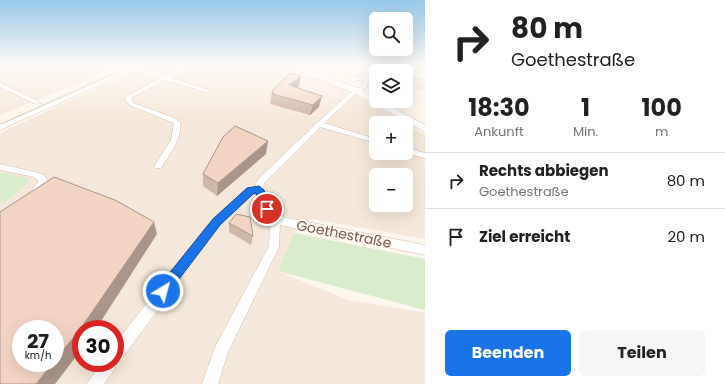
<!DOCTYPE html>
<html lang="de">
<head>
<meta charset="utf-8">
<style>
	:root { --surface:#fff; --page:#f6f6f6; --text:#222; --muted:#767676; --line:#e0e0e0; --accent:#1a73e8 }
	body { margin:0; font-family:Poppins,sans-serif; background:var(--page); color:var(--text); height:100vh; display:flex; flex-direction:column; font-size:15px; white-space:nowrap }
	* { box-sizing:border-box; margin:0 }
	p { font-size:13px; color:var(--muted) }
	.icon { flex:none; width:22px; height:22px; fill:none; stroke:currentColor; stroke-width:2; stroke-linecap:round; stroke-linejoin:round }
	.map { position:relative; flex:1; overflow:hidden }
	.panel { display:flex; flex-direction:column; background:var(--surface); width:300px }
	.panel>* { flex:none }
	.top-card { background:#fff; color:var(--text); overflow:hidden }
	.tools { position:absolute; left:369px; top:12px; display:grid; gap:8px }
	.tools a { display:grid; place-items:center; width:44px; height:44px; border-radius:6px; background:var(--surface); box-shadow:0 4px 16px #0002; font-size:20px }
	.speed { position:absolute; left:12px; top:320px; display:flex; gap:8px; font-size:20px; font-weight:700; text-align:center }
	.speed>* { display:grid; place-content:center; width:52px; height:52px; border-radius:50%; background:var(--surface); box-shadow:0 4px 16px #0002; line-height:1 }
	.speed small { font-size:10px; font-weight:400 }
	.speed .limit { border:6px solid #d22; background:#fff; color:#111 }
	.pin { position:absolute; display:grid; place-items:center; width:34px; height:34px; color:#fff; margin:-17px; border:2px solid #fff; border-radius:50%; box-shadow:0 1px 4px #0007 }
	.me { position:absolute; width:44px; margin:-22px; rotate:37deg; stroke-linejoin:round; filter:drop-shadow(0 0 3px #0008) }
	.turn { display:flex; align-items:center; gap:14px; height:84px; padding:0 20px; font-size:18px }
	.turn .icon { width:52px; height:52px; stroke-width:2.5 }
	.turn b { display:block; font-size:28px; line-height:34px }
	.eta { display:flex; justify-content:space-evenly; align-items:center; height:68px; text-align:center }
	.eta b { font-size:24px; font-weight:700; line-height:28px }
	.primary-button { display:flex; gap:8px; margin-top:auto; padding:8px 20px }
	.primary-button a { flex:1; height:46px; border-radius:6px; background:var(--accent); color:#fff; font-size:16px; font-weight:700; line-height:46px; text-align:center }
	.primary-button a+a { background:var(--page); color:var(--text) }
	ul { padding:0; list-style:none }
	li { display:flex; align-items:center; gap:12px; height:56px; padding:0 20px; border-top:1px solid var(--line) }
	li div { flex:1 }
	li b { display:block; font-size:15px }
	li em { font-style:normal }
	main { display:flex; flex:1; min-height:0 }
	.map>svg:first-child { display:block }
</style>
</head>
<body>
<main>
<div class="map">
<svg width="425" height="384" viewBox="0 0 425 384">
	<rect width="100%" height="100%" fill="#fdf6ec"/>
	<g fill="#f5e8da" fill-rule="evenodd">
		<path d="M0,65h123l-123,50z"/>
		<path d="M147,65h137l64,26 57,32h-29v30h30v-29l19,11v104l-114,-20 -17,14 -16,38 70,29 77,13v71h-425v-251zM376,175h30v30h-30zM21,329h34v34h-34zM81,329h34v34h-34z"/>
		<path d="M406,75l19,3v13l-19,-3z"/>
	</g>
	<path fill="#fde8e0" d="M299,70l45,18 -30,31 -48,-15 21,-28z"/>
	<g fill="#d8ecc9">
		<path d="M113,72l1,1 -114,53v-2z"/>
		<path d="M0,172l31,7 -26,24 -5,-2z"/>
		<path d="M294,233l131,26v51l-147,-39z"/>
	</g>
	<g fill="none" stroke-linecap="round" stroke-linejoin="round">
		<g stroke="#d1beb0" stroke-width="1">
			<g id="minor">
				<path d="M10,65h5l-15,5v-3z"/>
				<path d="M118,65h4l5,2 -2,6h-4l1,-5z"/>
				<path d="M130,65h4v2l30,9 22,-11h5l-22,12 42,14 -5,1 -41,-12 -34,18 2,5 39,14 8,5c2,18 -10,32 -19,46h-6l-1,-2 17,-26 3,-17 -45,-18 -4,-7 1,-1 34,-19 -30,-9z"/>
				<path d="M227,65h21l-6,3z"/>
				<path d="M369,68l21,3h-19l-5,17 -12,7 -30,28 52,16v4l-56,-16 -56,56 -1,4 3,10 11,19 148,29v10l-145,-30 -1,22 -51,105 -10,32h-16l14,-39 53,-99 1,-22 -15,-31h-2l-33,32 -100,136 -3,1 -2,6 -11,16h-17l14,-21h14v-19l97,-125 36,-31 7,-1 2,-7 60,-57 33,-30 12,-7 2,-7c-7,2 -14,3 -21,2v-2l22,-3 2,-7z"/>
				<path d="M406,73l19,2v4l-19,-4z"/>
				<path d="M0,83l40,19 1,1 -5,1 -36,-17z"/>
				<path d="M406,148l19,5v5l-19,-5z"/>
				<path d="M0,164l39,9 6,3 3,6 -11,13h-6l-2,-2 10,-12 -5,-4 -34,-7z"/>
			</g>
		</g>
		<g stroke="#d1beb0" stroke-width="1">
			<path id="tertiary" d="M136,65h7l-143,65v-5z"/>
		</g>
		<g stroke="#d6c0b0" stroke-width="1">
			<path id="secondary" d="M285,65h8l67,24 16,9v3h5l44,24v7l-71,-39z"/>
		</g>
		<use href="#minor" fill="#fff" fill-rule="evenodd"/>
		<use href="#tertiary" fill="#fff" fill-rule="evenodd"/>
		<use href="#secondary" fill="#fff" fill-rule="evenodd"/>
		<g stroke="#b9a8c9" stroke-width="2.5">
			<path id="rail" d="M407,65l18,2"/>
		</g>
		<use href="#rail" stroke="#fffaf3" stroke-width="1.5" stroke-dasharray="5" stroke-linecap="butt"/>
	</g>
	<g fill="#d1b7a8">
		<path d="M301,76l-2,10 -2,1 22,20 -9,8 -40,-11 2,-13z"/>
		<path d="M266,154l-49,42 -14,-10v-12z"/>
		<path d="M229,223l24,13 -2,9 -22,-13z"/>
	</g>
	<g fill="#aa9588">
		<path d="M301,76l-2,10 -12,9 2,-10z"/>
		<path d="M322,96l-3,11 -9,8 3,-10z"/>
		<path d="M268,141l-2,13 -49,42 1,-13z"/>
		<path d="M154,222l3,12 -61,95h-15v21l-26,34h-19l17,-21h2v-3z"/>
	</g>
	<g fill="#f3d5c3" stroke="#aa9588">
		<path d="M290,73l11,3 -12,9 33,11 -9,9 -41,-11 2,-1 -2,-2z"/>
		<path d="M235,126l33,15 -50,42 -15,-9 20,-37z"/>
		<path d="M54,177l61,23 39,22 -75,109 -24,29v-31h-34v34h32l-17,21h-36v-172z"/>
		<path d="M236,214l14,3 3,19 -24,-13z"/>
	</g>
	<linearGradient id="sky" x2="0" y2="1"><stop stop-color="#97c7e8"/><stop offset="0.55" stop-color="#fefbf6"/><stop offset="1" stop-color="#fefbf6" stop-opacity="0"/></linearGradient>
	<rect width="425" height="118" fill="url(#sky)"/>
	<path fill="#1a73e8" stroke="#114b97" d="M259,186l5,4 7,19 -1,3h-7l-7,-19 -3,1 -33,31 -53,70 -4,2 -4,-2 -2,-4 2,-5 54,-67 34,-31z"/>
	<g text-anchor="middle" stroke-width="3.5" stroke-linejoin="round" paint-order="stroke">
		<g font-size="14" fill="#7a5c4d" stroke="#fffaf3">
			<text transform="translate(344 234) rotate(11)" y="5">Goethestraße</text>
		</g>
	</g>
</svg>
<div class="tools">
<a><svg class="icon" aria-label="search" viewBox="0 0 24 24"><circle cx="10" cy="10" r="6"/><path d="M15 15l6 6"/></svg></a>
<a><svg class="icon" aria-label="layers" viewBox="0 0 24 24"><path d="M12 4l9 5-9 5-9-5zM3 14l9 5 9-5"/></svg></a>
<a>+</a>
<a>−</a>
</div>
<div class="speed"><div>27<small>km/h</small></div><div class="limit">30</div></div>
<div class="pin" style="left:267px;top:209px;background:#d93025"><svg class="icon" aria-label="arrive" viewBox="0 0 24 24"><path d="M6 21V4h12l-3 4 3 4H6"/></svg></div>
<svg class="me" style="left:163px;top:291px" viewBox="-20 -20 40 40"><circle r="17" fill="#1a73e8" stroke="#fff" stroke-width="3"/><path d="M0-11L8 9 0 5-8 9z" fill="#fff"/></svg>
</div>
<section class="panel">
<div class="top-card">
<div class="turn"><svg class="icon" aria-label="right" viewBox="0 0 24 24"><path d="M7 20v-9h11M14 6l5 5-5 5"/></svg><div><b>80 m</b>Goethestraße</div></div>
</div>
<div class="eta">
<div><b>18:30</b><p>Ankunft</p></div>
<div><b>1</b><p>Min.</p></div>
<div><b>100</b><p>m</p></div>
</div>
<ul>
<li><svg class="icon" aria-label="right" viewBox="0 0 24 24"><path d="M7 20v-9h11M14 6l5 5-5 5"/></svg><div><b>Rechts abbiegen</b><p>Goethestraße</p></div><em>80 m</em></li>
<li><svg class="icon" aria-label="arrive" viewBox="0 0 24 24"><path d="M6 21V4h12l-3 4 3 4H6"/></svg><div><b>Ziel erreicht</b></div><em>20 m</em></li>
</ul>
<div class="primary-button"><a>Beenden</a><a>Teilen</a></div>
</section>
</main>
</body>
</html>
